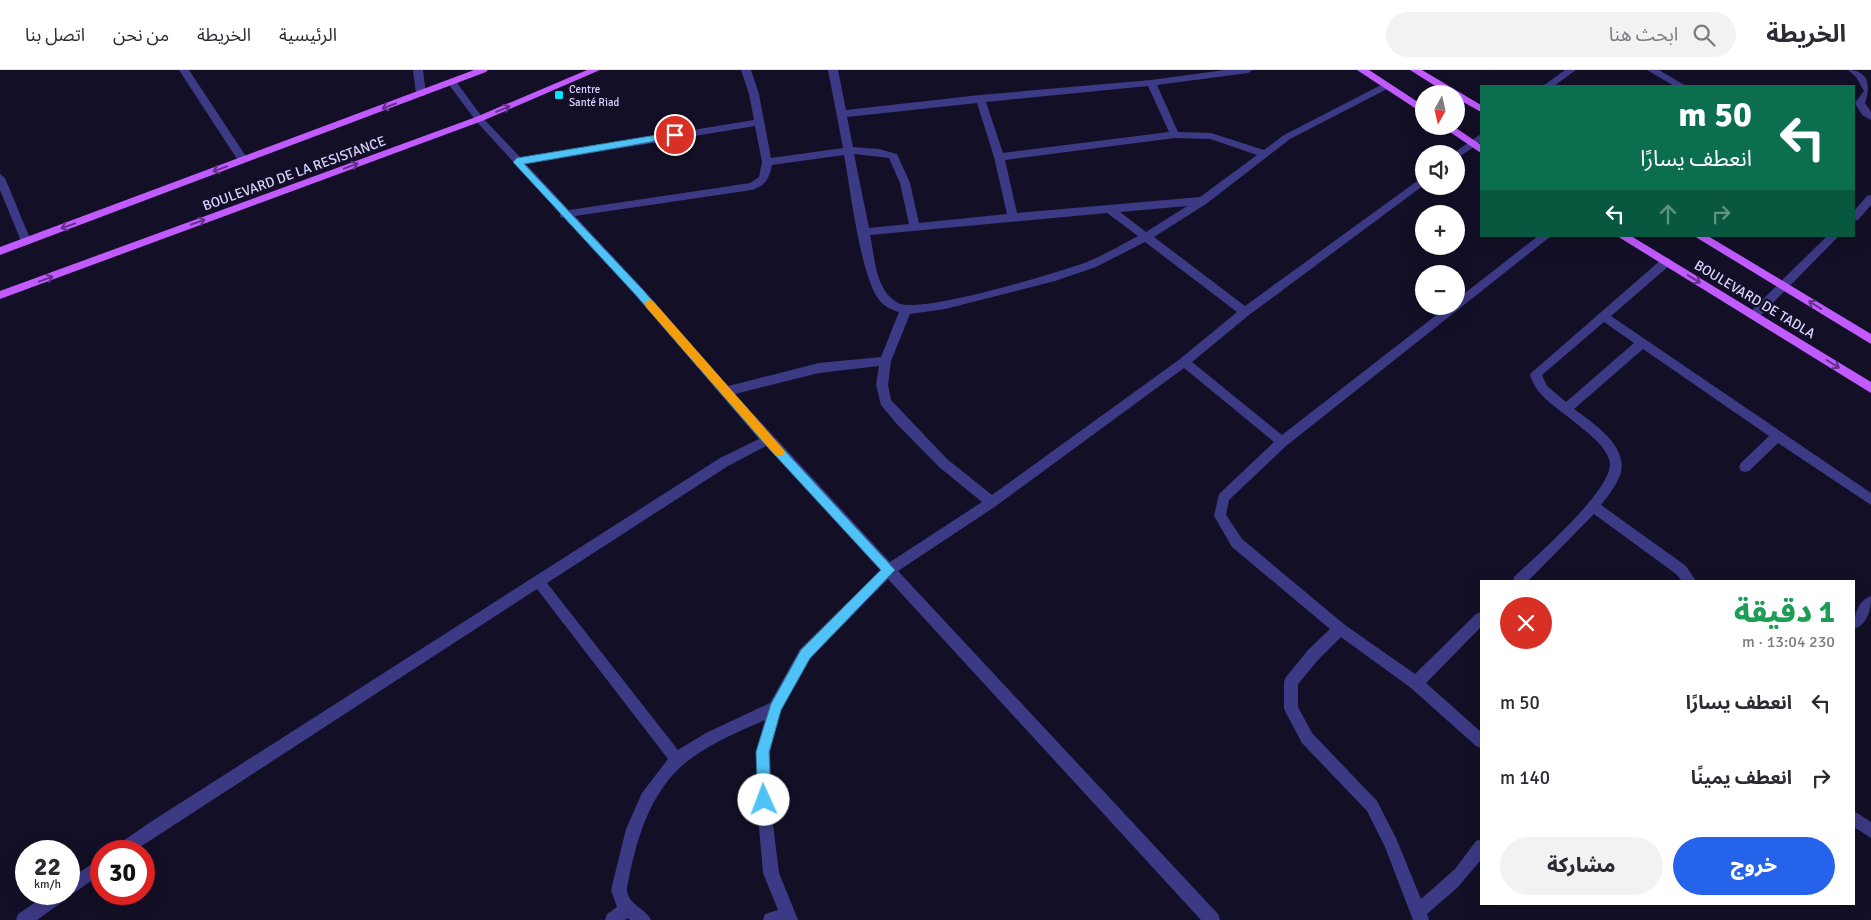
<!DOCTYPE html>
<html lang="ar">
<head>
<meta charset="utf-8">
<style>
	:root { --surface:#fff; --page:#f2f2f3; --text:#2b2b33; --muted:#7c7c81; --line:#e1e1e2; --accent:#2563eb }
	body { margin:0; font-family:Signika,"Noto Sans Arabic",sans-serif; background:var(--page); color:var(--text); direction:rtl; height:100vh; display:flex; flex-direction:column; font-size:19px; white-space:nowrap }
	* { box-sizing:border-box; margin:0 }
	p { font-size:16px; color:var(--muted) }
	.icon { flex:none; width:28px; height:28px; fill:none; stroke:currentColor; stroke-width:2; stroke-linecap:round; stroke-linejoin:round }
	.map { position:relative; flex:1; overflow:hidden; direction:ltr }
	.panel { position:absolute; left:1480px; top:510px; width:375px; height:325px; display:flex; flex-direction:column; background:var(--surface); border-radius:0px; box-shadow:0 5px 20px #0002; direction:rtl }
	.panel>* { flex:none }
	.guide { position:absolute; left:1480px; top:15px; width:375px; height:152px; border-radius:0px; box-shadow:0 5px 20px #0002; direction:rtl; background:#0b6e4f; color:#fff; overflow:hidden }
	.needle { width:32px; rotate:188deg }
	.controls { position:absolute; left:1415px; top:15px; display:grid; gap:10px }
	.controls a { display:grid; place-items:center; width:50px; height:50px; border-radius:50%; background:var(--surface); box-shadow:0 5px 20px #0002; font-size:25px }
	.speed { position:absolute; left:15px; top:770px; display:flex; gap:10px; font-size:25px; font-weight:700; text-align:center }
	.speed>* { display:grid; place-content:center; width:65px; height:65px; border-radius:50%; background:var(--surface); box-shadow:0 5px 20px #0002; line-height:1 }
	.speed small { font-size:12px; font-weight:400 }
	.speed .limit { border:8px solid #d22; background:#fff; color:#111 }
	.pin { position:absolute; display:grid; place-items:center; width:42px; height:42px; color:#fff; margin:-21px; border:2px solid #fff; border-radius:50%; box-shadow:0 1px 5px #0007 }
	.me { position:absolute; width:55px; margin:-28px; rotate:358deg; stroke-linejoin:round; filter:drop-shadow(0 0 4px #0008) }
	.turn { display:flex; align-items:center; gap:18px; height:105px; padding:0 20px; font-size:22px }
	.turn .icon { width:65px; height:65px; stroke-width:2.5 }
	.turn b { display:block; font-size:35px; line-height:42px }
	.lanes { display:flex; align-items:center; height:48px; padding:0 20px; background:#0003; justify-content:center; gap:25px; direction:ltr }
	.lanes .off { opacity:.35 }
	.round { display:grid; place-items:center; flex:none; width:52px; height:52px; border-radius:26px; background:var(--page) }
	.overview { display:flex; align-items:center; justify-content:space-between; height:85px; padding:0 20px }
	h1 { font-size:30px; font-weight:800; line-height:38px; color:#1e9e55 }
	.button { display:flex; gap:10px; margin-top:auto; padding:10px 20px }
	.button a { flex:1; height:58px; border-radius:30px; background:var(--accent); color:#fff; font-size:20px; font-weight:800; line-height:58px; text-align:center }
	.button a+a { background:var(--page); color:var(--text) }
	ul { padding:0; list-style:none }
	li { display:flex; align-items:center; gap:15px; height:75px; padding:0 20px }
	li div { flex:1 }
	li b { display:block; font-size:19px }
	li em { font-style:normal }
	header { display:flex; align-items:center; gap:30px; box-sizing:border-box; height:70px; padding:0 25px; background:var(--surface); border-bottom:1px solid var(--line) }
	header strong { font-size:24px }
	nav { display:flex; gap:28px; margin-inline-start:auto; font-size:18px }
	.search { width:350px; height:45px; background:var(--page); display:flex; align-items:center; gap:12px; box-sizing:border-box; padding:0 18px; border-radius:28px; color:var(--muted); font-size:19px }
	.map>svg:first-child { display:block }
</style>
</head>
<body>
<header>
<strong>الخريطة</strong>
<div class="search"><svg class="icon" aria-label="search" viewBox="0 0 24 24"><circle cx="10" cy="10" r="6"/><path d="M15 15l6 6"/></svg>ابحث هنا</div>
<nav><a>الرئيسية</a><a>الخريطة</a><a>من نحن</a><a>اتصل بنا</a></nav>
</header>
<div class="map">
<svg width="1871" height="850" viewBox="0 0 1871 850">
	<rect width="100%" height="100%" fill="#130f26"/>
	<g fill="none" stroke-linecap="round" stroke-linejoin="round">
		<g fill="#3d3a85" fill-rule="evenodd">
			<path d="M179,0h10l58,88v4h-8z"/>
			<path d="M413,0h10l3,24 -2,2h-6l-2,-2z"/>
			<path d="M741,0h10l8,24 12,64 72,-10 -15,-78h10l8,40 134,-15 171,-15 74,-10h28l-5,3 -91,12 21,47 33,1 53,17 20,-15 99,-51h6v4l-99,51 -84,65 -52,33 91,69 179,-130v9l-175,130 -57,47 90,73 166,-129h8v-6l82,-64h13l-265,210 -57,54 -3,15 16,24 103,86 70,49 61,-60 5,-2v15l-55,56 55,49v16l-5,-2 -65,-58 -70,-51 -23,23 -20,24v23l14,26 65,68 19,37 25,61 34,-30 21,-28 5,-2 -1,22 -22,26 -31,27 2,6h-16l-28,-73 -18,-36 -65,-68 -16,-30 -2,-5v-26l2,-5 22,-27 22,-21 -98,-82 -18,-31 5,-22 55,-52 -90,-74 -188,138 -98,65 320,343 2,6h-19l-313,-341 -78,80 -29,51 -11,42 2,64 7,57 19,47h-35l2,-6 13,-4 -15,-37 -5,-57 -2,-64 9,-32c-25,11 -50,21 -72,37 -43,30 -57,83 -66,131 -1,16 19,20 24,32h-21l-2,-2 -3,2h-20l2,-6 10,-7 -6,-17 15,-61 16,-36 26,-34 -131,-170 -403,262h-20l2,-5 33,-23 571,-365 39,-19 -124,-144 -71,-77 -4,-1v-4l-84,-92 -29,-39 2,-2h6l27,37 39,41 233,-38 -5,-26zM1148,16l21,46 -166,21 -17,-51zM977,33l17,54 13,57 -88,9 -9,-40 -13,-29 -18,-5 -26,-2 -6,-30zM755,56l7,36 -3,15 -9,6 -26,4 -155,23 -43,-46zM1175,68l35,1 47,16 -57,42 -183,16 -12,-53zM854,84l35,4 11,25 9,41 -40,4zM844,85c6,31 17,125 36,146 5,6 12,9 19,11l-18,45 -62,6 -91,23 -85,-97 -68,-73 177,-26c14,-5 17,-11 20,-25zM1187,136l-41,26 -26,-20zM1107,143l31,23c-17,9 -34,19 -51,26 -27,10 -168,53 -189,41 -23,-13 -23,-45 -28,-68zM1145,172l92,70 -57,47 -188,136 -45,-36 -56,-59 -3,-15 3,-24 19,-47 35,-5 110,-28 41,-14zM879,296l-3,19 5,20 15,18 43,44 43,35 -92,60 -155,-168 84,-21zM766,376l114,124 -80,79 -30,54 -64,30 -28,17 -131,-167 181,-117z"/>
			<path d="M1565,0h11l-22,16h-11z"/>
			<path d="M1647,0h12l27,16h-12z"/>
			<path d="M1848,0c21,0 23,17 17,33l6,9v8l-9,-5 -7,-12 9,-12 -8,-14z"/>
			<path d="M1481,64v8l-25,17v-5h-4z"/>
			<path d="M0,104l5,4 26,63 -1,3 -4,1 -5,-4 -21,-51z"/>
			<path d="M1871,125v10l-13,15 -4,1v-10l13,-15z"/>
			<path d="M1827,166h12l-81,82h-8l-2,-3 2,-3z"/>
			<path d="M1666,188l4,1 1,3 -1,3 -59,51 260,177v12l-93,-62 -29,28 -4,1 -4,-1 -2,-4 2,-4 28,-27 -126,-87 -69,60c19,14 56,38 46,66 -4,11 -12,21 -19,30l85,61 10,15h-14l-6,-7 -82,-60 -66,67h-15l1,-4c21,-20 97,-86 96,-113 -1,-18 -30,-37 -43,-48 -15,-12 -32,-22 -37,-42l132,-115zM1604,252l30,21 -68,59 -19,-16 -5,-11z"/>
			<path d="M1871,526c0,13 -3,28 -17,33 0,-13 3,-28 17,-33z"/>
			<path d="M1854,741l17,11v16l-17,-11z"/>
			<path d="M101,788v16l-27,19 -6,2 -2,4 -29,21h-21l2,-6 30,-20h21v-15z"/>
		</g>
		<g fill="#c25bff" fill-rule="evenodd">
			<path d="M474,0h14l-2,2 -486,183v-8z"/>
			<path d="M587,0h13l-118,51 -482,178v-8l476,-174z"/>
			<path d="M1357,0h12l55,36v8z"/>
			<path d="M1410,0h12l59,35v7l-25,-14v-4h-8z"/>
			<path d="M1441,56h12l28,19v8z"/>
			<path d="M1617,166h14l240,146v11z"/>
			<path d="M1694,166h14l163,98v10z"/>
		</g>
	</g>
	<defs><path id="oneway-shaft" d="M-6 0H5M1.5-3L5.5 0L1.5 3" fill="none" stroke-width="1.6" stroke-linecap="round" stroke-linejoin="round" transform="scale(1.25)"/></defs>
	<g stroke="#623188">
		<use href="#oneway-shaft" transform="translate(389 36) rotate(159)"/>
		<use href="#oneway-shaft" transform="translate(503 39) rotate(-23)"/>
		<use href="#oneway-shaft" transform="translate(351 96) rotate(-20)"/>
		<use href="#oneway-shaft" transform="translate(220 99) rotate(160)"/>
		<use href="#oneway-shaft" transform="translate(198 152) rotate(-20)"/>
		<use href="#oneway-shaft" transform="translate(68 156) rotate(160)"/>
		<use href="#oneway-shaft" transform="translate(46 209) rotate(-20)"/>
		<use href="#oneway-shaft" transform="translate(1694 209) rotate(31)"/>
		<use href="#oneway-shaft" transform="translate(1815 235) rotate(-148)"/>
		<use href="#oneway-shaft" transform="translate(1833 294) rotate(32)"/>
	</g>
	<path fill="#4fc3f7" stroke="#337fa1" d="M675,62l4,1v4l-155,27 118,125 130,148 123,133 -85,88 -29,52 -12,42 2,48 -2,4 -5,2 -4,-2 -2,-4 -2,-48 15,-48 30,-54 80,-80 -117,-127 -129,-149 -122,-132 4,-4z"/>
	<path fill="#f59e0b" d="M649,230l4,1 130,148 2,3 -2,4h-7l-130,-149v-6z"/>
	<rect fill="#00e5ff" stroke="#130f26" stroke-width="2" x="554" y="20" width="10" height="10" rx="2.5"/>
	<g text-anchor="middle" stroke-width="4.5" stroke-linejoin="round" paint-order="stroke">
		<g font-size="11" fill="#d9d4ff" stroke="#130f26" text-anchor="start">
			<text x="569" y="23">Centre<tspan x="569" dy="13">Santé Riad</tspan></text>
		</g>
		<g font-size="14" fill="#d9d4ff" stroke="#130f26">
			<text transform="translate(294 103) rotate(-20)" y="5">BOULEVARD DE LA RESISTANCE</text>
			<text transform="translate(1755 229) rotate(31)" y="5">BOULEVARD DE TADLA</text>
		</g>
	</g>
</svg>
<div class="controls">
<a><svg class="needle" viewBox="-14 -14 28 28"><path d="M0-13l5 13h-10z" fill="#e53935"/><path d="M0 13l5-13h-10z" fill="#7c7c81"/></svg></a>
<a><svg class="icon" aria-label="sound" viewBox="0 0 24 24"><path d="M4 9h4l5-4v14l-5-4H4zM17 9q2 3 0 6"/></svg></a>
<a>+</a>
<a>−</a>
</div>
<div class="speed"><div>22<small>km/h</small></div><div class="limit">30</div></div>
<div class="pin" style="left:675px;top:65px;background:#d93025"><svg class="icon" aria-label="arrive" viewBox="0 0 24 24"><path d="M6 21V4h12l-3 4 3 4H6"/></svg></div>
<svg class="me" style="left:764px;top:730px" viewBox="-20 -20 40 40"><circle r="19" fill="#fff"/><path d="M0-13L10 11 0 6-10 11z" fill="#4fc3f7"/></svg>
<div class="guide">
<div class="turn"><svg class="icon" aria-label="left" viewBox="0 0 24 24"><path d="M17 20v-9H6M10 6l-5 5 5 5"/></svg><div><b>50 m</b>انعطف يسارًا</div></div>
<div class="lanes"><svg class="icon" aria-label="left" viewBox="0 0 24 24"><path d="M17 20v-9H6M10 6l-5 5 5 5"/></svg><svg class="icon off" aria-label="ahead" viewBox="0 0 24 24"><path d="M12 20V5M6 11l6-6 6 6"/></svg><svg class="icon off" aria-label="right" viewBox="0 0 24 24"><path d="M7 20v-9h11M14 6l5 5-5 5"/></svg></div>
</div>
<section class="panel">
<div class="overview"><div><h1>1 دقيقة</h1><p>230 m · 13:04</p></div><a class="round" style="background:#d93025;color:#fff"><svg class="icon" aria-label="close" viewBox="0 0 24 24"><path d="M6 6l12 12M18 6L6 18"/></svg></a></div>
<ul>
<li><svg class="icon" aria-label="left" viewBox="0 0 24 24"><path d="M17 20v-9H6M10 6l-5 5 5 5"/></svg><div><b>انعطف يسارًا</b></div><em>50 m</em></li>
<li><svg class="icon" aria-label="right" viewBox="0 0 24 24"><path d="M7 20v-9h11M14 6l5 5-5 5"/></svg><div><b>انعطف يمينًا</b></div><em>140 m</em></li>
</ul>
<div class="button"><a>خروج</a><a>مشاركة</a></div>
</section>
</div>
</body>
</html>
